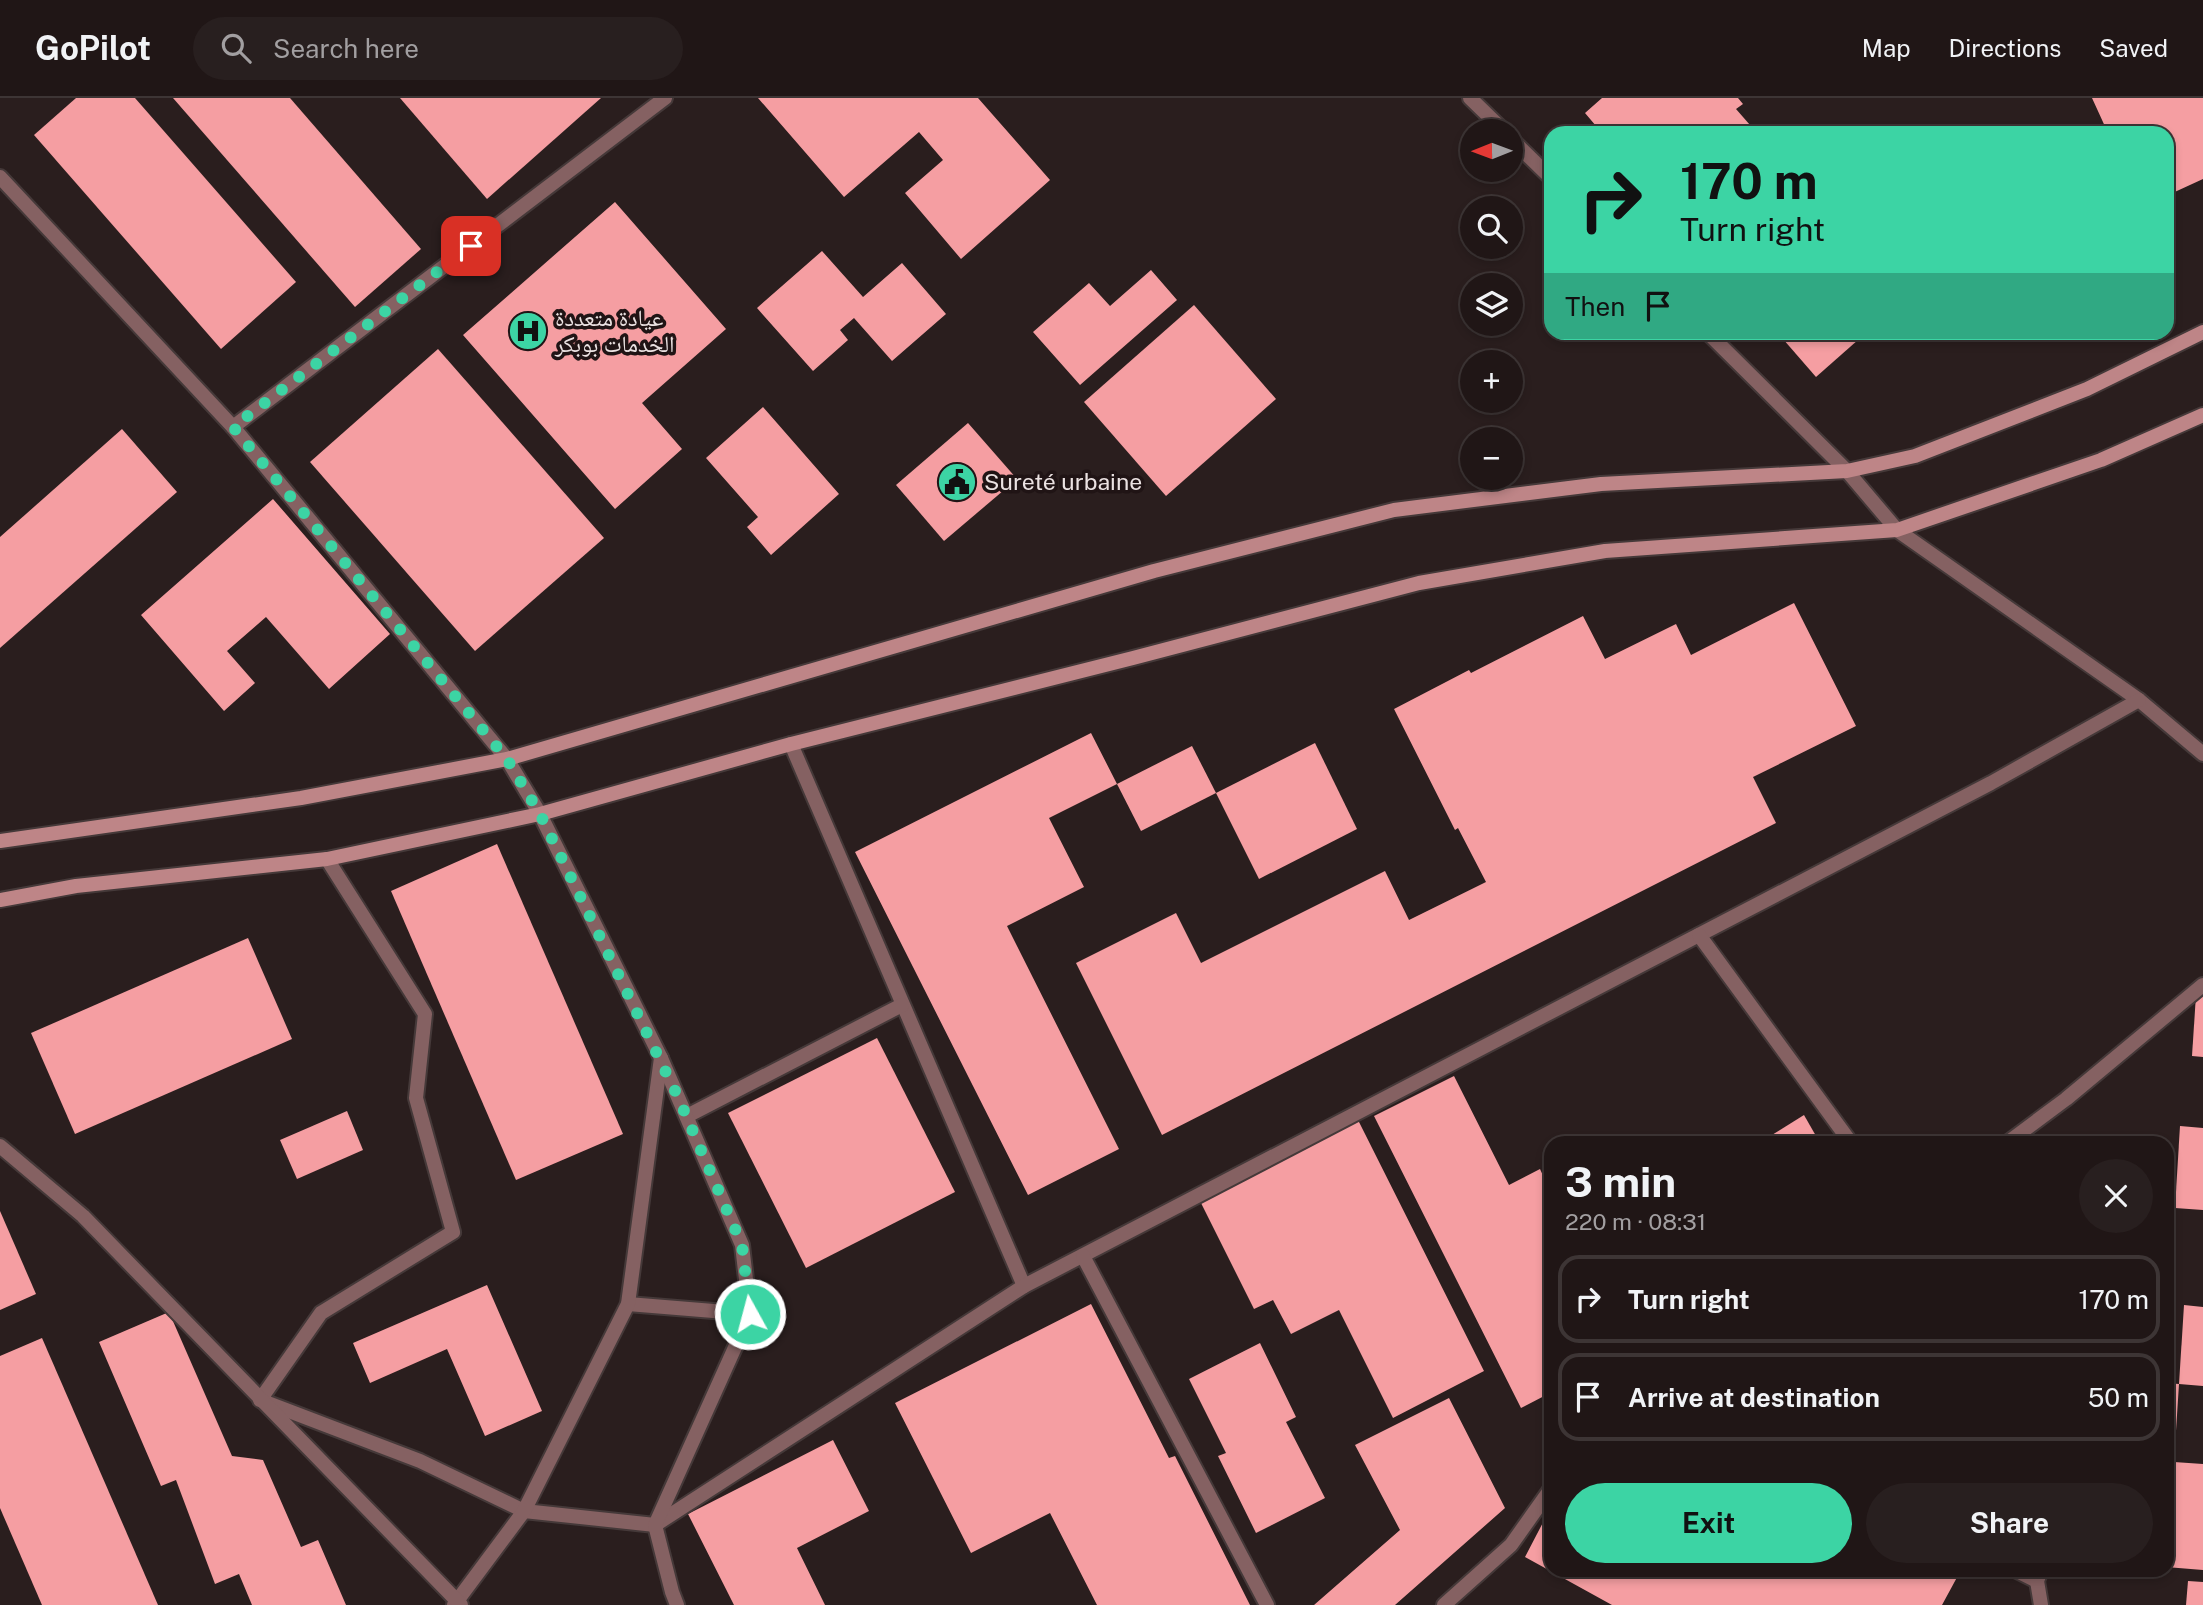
<!DOCTYPE html>
<html lang="en">
<head>
<meta charset="utf-8">
<style>
	:root { --surface:#201616; --page:#281f1f; --text:#f1f3f6; --muted:#a29fa1; --line:#3d3535; --accent:#3cd4a4 }
	body { margin:0; font-family:"Public Sans","Noto Naskh Arabic",sans-serif; background:var(--page); color:var(--text); height:100vh; display:flex; flex-direction:column; font-size:26px; white-space:nowrap }
	* { box-sizing:border-box; margin:0 }
	p { font-size:23px; color:var(--muted) }
	.icon { flex:none; width:38px; height:38px; fill:none; stroke:currentColor; stroke-width:2; stroke-linecap:round; stroke-linejoin:round }
	.map { position:relative; flex:1; overflow:hidden }
	.panel { position:absolute; left:1544px; top:1038px; width:630px; height:441px; display:flex; flex-direction:column; background:var(--surface); border-radius:21px; box-shadow:0 4px 10px #0003,0 0 0 2px var(--line) }
	.panel>* { flex:none }
	.hud { position:absolute; left:1544px; top:28px; width:630px; height:214px; border-radius:21px; box-shadow:0 4px 10px #0003,0 0 0 2px var(--line); background:#3cd4a4; color:#111; overflow:hidden }
	.needle { width:46px; rotate:269deg }
	.controls { position:absolute; left:1460px; top:21px; display:grid; gap:14px }
	.controls a { display:grid; place-items:center; width:63px; height:63px; border-radius:50%; background:var(--surface); box-shadow:0 4px 10px #0003,0 0 0 2px var(--line); font-size:35px }
	.pin { position:absolute; display:grid; place-items:center; width:60px; height:60px; color:#fff; margin:-30px; border-radius:14px; box-shadow:0 4px 10px #0006 }
	.me { position:absolute; width:77px; margin:-38px; rotate:353deg; stroke-linejoin:round; filter:drop-shadow(0 0 5px #0008) }
	.turn { display:flex; align-items:center; gap:24px; height:147px; padding:0 21px; font-size:32px }
	.turn .icon { width:91px; height:91px; stroke-width:2.5 }
	.turn b { display:block; font-size:49px; line-height:60px }
	.then { display:flex; align-items:center; height:66px; padding:0 21px; background:#0003; gap:14px; font-size:26px }
	.round { display:grid; place-items:center; flex:none; width:74px; height:74px; border-radius:37px; background:var(--page) }
	.overview { display:flex; align-items:center; justify-content:space-between; height:119px; padding:0 21px }
	h1 { font-size:42px; font-weight:700; line-height:52px }
	.action { display:flex; gap:14px; margin-top:auto; padding:14px 21px }
	.action a { flex:1; height:80px; border-radius:42px; background:var(--accent); color:#111; font-size:28px; font-weight:700; line-height:80px; text-align:center }
	.action a+a { background:var(--page); color:var(--text) }
	ul { padding:0; list-style:none }
	li { display:flex; align-items:center; gap:21px; height:88px; margin:0 14px 10px; padding:0 7px; border:4px solid var(--line); border-radius:21px }
	li div { flex:1 }
	li b { display:block; font-size:26px }
	li em { font-style:normal }
	header { display:flex; align-items:center; gap:42px; box-sizing:border-box; height:98px; padding:0 35px; background:var(--surface); border-bottom:2px solid var(--line) }
	header strong { font-size:33px }
	nav { display:flex; gap:38px; margin-inline-start:auto; font-size:24px }
	.search { width:490px; height:63px; background:var(--page); display:flex; align-items:center; gap:18px; box-sizing:border-box; padding:0 24px; border-radius:38px; color:var(--muted); font-size:26px }
	.map>svg:first-child { display:block }
</style>
</head>
<body>
<header>
<strong>GoPilot</strong>
<div class="search"><svg class="icon" aria-label="search" viewBox="0 0 24 24"><circle cx="10" cy="10" r="6"/><path d="M15 15l6 6"/></svg>Search here</div>
<nav><a>Map</a><a>Directions</a><a>Saved</a></nav>
</header>
<div class="map">
<svg width="2203" height="1507" viewBox="0 0 2203 1507">
	<rect width="100%" height="100%" fill="#2a1e1e"/>
	<g fill="#f59ea2">
		<path d="M76,0h59l161,184 -75,67 -187,-214z"/>
		<path d="M173,0h117l131,151 -66,58z"/>
		<path d="M400,0h201l-114,101z"/>
		<path d="M758,0h220l72,82 -89,79 -56,-66 38,-33 -24,-28 -75,65z"/>
		<path d="M1602,0h136l5,6 -7,5 21,24h-155l-17,-20z"/>
		<path d="M2092,0h111v81l-37,17v-63h-58z"/>
		<path d="M615,104l111,127 -84,74 40,46 -67,60 -152,-174z"/>
		<path d="M822,153l41,46 39,-34 44,51 -54,47 -38,-43 -14,12 8,10 -35,31 -56,-63z"/>
		<path d="M1151,172l26,30 -97,85 -47,-53 56,-49 21,23z"/>
		<path d="M1194,207l82,94 -110,97 -82,-94z"/>
		<path d="M1777,234h90l-51,45z"/>
		<path d="M438,251l166,189 -129,113 -165,-189z"/>
		<path d="M763,309l76,87 -68,61 -24,-28 11,-10 -52,-59z"/>
		<path d="M968,325l49,56 -73,62 -48,-56z"/>
		<path d="M122,331l55,63 -177,156v-111z"/>
		<path d="M273,401l117,135 -61,55 -63,-72 -39,34 28,32 -31,28 -83,-96z"/>
		<path d="M1794,505l62,123 -103,51 23,46 -614,312 -86,-172 100,-50 25,50 184,-92 24,49 77,-38 -28,-54 -3,2 -61,-121 75,-39 2,3 112,-57 22,43 71,-35 15,31z"/>
		<path d="M1091,635l26,51 -68,34 35,69 -77,39 112,223 -91,46 -173,-343z"/>
		<path d="M1315,645l42,86 -98,50 -43,-86z"/>
		<path d="M1192,648l24,47 -75,38 -24,-47z"/>
		<path d="M497,746l126,290 -107,46 -125,-289z"/>
		<path d="M248,840l44,101 -217,95 -44,-101z"/>
		<path d="M2196,897h7v62l-11,-1z"/>
		<path d="M877,940l78,154 -149,76 -78,-155z"/>
		<path d="M1454,978l55,109 31,-16 10,22v202l-29,15 -147,-292z"/>
		<path d="M347,1013l16,39 -66,29 -17,-39z"/>
		<path d="M1804,1017l16,28h-61z"/>
		<path d="M1357,1020l127,253 -91,47 -54,-108 -48,24 -18,-34 -19,9 -55,-110z"/>
		<path d="M2180,1028l23,2v82l-28,-2z"/>
		<path d="M0,1113l36,83 -36,16z"/>
		<path d="M487,1187l55,126 -57,25 -38,-87 -77,34 -17,-40z"/>
		<path d="M1091,1206l78,154 6,-2 75,149h-153l-47,-92 -79,40 -76,-150z"/>
		<path d="M2184,1207l19,2v79l-24,-2z"/>
		<path d="M169,1214l63,144 31,4 38,87 17,-7 28,65h-94l-13,-31 -24,10 -39,-104 -15,6 -62,-144z"/>
		<path d="M42,1240l116,267h-116l-42,-97v-152z"/>
		<path d="M1260,1245l36,74 -10,5 39,76 -69,35 -38,-77 8,-3 -37,-74z"/>
		<path d="M2166,1285l13,1 -5,78 29,2v106l-37,-3z"/>
		<path d="M1449,1300l56,110 -110,97h-81l86,-75 -45,-85z"/>
		<path d="M833,1342l36,71 -72,37 28,57h-91l-46,-91z"/>
		<path d="M1550,1411v61h411l-19,35h-330l-87,-48z"/>
		<path d="M2188,1483l15,1v23h-17z"/>
	</g>
	<g fill="none" stroke-linecap="round" stroke-linejoin="round">
		<g stroke="#453939" stroke-width="18">
			<g id="minor">
				<path d="M1470,0l34,33"/>
				<path d="M1510,40l40,39"/>
				<path d="M1707,234l140,139 50,59 242,170 64,54"/>
				<path d="M233,329l432,-329"/>
				<path d="M791,646l233,542"/>
				<path d="M327,761l98,155 -9,84 37,134 -132,81 -61,87 160,61 104,50 131,14 369,-239 967,-503 148,-83"/>
				<path d="M1699,837l152,208"/>
				<path d="M687,1018l215,-111"/>
				<path d="M2007,1045l59,-44 137,-114"/>
				<path d="M1083,1158l184,349"/>
				<path d="M628,1206l122,10"/>
				<path d="M2015,1472l22,11"/>
				<path d="M2041,1472l-4,11 4,24"/>
				<path d="M454,1507l70,-94 104,-207 33,-246"/>
				<path d="M1444,1507l67,-60 39,-55"/>
			</g>
		</g>
		<g stroke="#453939" stroke-width="18">
			<g id="tertiary">
				<path d="M0,79l233,250 274,332 33,55 121,244 81,187 8,69 -95,211 17,67 5,13"/>
				<path d="M0,1048l83,70 378,389"/>
			</g>
		</g>
		<g stroke="#453939" stroke-width="18">
			<g id="secondary">
				<path d="M0,743l301,-43 206,-39 647,-188 240,-61 207,-26 246,-13 68,-15 172,-67 116,-57"/>
				<path d="M0,802l76,-14 251,-27 213,-45 251,-70 342,-86 286,-75 186,-32 292,-21 204,-70 102,-45"/>
			</g>
		</g>
		<use href="#minor" stroke="#856162" stroke-width="14"/>
		<use href="#tertiary" stroke="#856162" stroke-width="14"/>
		<use href="#secondary" stroke="#be8587" stroke-width="14"/>
	</g>
	<g fill="none" stroke-linecap="round" stroke-linejoin="round">
		<path stroke="#3cd4a4" stroke-width="12" stroke-dasharray="0 21.6" d="M471,148l-238,181 274,332 33,55 138,283 64,148 8,69"/>
	</g>
	<defs>
		<g id="hospital-disc" transform="scale(2.0125)"><circle r="9.5" fill="#3cd4a4" stroke="#201415"/><path d="M-5-5h3v3.5h4V-5h3V5h-3V1.5h-4V5h-3Z" fill="#111"/></g>
		<g id="civic-disc" transform="scale(2.0125)"><circle r="9.5" fill="#3cd4a4" stroke="#201415"/><path d="M-.6-6.5H3V-4.5H.6V-3L4-1V1h2V6H-6V1h2V-1L-.6-3ZM-1.2 2.5V6h2.4V2.5Z" fill="#111"/></g>
	</defs>
	<g fill-rule="evenodd">
		<use href="#hospital-disc" x="528" y="233"/>
		<use href="#civic-disc" x="957" y="384"/>
	</g>
	<g text-anchor="middle" stroke-width="7" stroke-linejoin="round" paint-order="stroke">
		<g font-size="23" fill="#ebe2e2" stroke="#201415" text-anchor="start">
			<text x="555" y="228">عيادة متعددة<tspan x="555" dy="26">الخدمات بوبكر</tspan></text>
			<text x="984" y="392">Sureté urbaine</text>
		</g>
	</g>
</svg>
<div class="controls">
<a><svg class="needle" viewBox="-14 -14 28 28"><path d="M0-13l5 13h-10z" fill="#e53935"/><path d="M0 13l5-13h-10z" fill="#a29fa1"/></svg></a>
<a><svg class="icon" aria-label="search" viewBox="0 0 24 24"><circle cx="10" cy="10" r="6"/><path d="M15 15l6 6"/></svg></a>
<a><svg class="icon" aria-label="layers" viewBox="0 0 24 24"><path d="M12 4l9 5-9 5-9-5zM3 14l9 5 9-5"/></svg></a>
<a>+</a>
<a>−</a>
</div>
<div class="pin" style="left:471px;top:148px;background:#d93025"><svg class="icon" aria-label="arrive" viewBox="0 0 24 24"><path d="M6 21V4h12l-3 4 3 4H6"/></svg></div>
<svg class="me" style="left:750px;top:1216px" viewBox="-20 -20 40 40"><circle r="17" fill="#3cd4a4" stroke="#fff" stroke-width="3"/><path d="M0-11L8 9 0 5-8 9z" fill="#fff"/></svg>
<div class="hud">
<div class="turn"><svg class="icon" aria-label="right" viewBox="0 0 24 24"><path d="M7 20v-9h11M14 6l5 5-5 5"/></svg><div><b>170 m</b>Turn right</div></div>
<div class="then">Then<svg class="icon" aria-label="arrive" viewBox="0 0 24 24"><path d="M6 21V4h12l-3 4 3 4H6"/></svg></div>
</div>
<section class="panel">
<div class="overview"><div><h1>3 min</h1><p>220 m · 08:31</p></div><a class="round"><svg class="icon" aria-label="close" viewBox="0 0 24 24"><path d="M6 6l12 12M18 6L6 18"/></svg></a></div>
<ul>
<li><svg class="icon" aria-label="right" viewBox="0 0 24 24"><path d="M7 20v-9h11M14 6l5 5-5 5"/></svg><div><b>Turn right</b></div><em>170 m</em></li>
<li><svg class="icon" aria-label="arrive" viewBox="0 0 24 24"><path d="M6 21V4h12l-3 4 3 4H6"/></svg><div><b>Arrive at destination</b></div><em>50 m</em></li>
</ul>
<div class="action"><a>Exit</a><a>Share</a></div>
</section>
</div>
</body>
</html>
